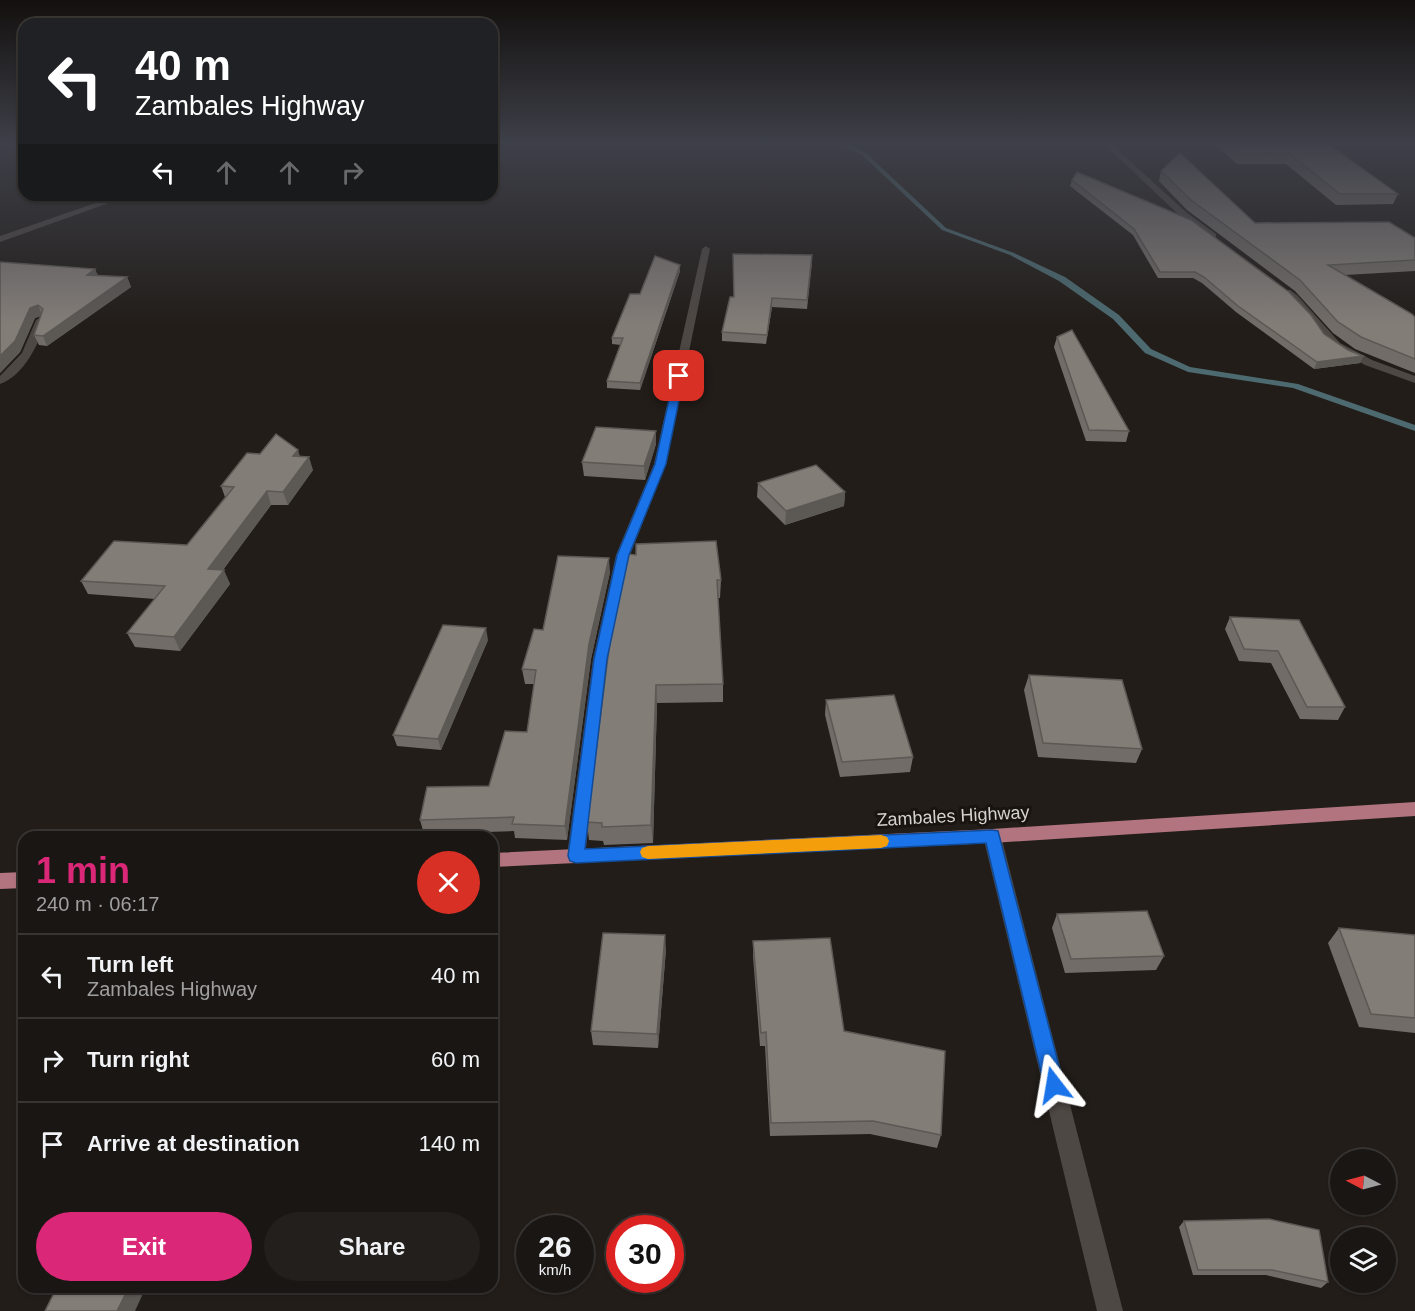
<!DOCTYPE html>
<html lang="en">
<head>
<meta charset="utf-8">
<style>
	:root { --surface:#1a1613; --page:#231f1c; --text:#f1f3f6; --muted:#9f9fa0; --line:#383533; --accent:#db2777 }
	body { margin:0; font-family:Helvetica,sans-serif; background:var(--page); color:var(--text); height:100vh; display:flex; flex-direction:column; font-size:22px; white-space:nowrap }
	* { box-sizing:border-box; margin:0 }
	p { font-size:20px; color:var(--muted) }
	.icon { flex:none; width:33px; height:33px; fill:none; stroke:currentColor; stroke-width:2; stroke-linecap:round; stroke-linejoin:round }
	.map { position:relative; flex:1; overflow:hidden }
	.sheet { position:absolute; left:18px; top:831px; width:480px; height:462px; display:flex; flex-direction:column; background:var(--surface); border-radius:18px; box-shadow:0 2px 4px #0004,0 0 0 2px var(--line) }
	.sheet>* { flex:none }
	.guide { position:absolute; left:18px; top:18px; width:480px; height:183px; border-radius:18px; box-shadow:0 2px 4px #0004,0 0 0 2px var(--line); background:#202124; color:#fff; overflow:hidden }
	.needle { width:39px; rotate:276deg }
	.buttons { position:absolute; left:1330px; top:1149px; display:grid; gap:12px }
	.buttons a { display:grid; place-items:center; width:66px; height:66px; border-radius:50%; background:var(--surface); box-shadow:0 2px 4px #0004,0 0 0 2px var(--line); font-size:30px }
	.speed { position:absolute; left:516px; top:1215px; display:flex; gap:12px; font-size:30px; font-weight:700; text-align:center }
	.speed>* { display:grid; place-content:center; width:78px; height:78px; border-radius:50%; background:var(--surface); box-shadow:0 2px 4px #0004,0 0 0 2px var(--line); line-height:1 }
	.speed small { font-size:15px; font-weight:400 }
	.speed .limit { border:9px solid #d22; background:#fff; color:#111 }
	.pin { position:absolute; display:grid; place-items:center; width:51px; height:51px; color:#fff; margin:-26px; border-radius:12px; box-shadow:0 3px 9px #0006 }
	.me { position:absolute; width:66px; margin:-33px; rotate:346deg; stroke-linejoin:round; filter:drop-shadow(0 0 4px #0008) }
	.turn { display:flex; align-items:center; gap:21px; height:126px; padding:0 18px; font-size:27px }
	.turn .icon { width:78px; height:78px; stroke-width:2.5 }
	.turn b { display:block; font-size:42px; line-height:51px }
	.lanes { display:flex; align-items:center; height:57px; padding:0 18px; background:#0003; justify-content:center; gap:30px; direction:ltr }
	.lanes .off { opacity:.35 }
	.round { display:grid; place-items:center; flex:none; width:63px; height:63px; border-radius:32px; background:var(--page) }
	.head { display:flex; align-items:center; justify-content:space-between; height:102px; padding:0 18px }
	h1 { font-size:36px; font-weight:600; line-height:45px; color:var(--accent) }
	.action { display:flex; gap:12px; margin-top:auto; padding:12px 18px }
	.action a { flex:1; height:69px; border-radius:36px; background:var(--accent); color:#fff; font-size:24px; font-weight:600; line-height:69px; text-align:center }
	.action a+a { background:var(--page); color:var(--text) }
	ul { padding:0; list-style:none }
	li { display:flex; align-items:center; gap:18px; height:84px; padding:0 18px; border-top:2px solid var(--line) }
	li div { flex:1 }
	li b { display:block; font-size:22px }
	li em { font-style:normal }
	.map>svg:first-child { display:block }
</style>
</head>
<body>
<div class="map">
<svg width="1415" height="1311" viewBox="0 0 1415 1311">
	<rect width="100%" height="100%" fill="#221d19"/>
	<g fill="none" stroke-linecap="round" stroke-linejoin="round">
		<path fill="#4c6a70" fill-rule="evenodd" d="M838,142h7l21,11 80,75 68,25 51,24 54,38 32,34 39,18 108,17 117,41v6l-122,-43 -105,-16 -43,-19 -32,-34 -54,-38 -49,-26 -68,-25 -80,-75z"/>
		<g fill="#4e4844" fill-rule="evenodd">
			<path d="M1102,142h7l77,70 30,22v4h-6l-30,-22z"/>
			<path d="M119,195h12l-131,47v-6z"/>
			<path d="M706,246l4,3 -44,215 -36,91 -21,104 -24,197 -3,5 -6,2 -6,-2 -3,-5 26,-197 23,-104 38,-91 48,-215z"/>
			<path d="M1284,290h6l7,5 43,48 32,17 43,16v7l-50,-18 -32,-18 -49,-53z"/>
			<path d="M41,317l5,3c-6,22 -22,56 -46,64v-8l22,-23 14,-33z"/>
			<path d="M992,829l6,2 3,5 122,475h-26l-114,-475 3,-5z"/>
		</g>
		<g fill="#b2747f" fill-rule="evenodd">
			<path d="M1415,802v14l-423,27 -500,24v-14l500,-24z"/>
			<path d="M24,872v16l-24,1v-16z"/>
		</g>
	</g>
	<g fill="#716c67">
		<path d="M1212,142h113l73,52 -5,10 -57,1 -50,-41h-49z"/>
		<path d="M1161,171l94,52 160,15v33l-70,4 70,42v56l-60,-24 -22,-16 -38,-42 -108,-81 -28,-29z"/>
		<path d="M1072,180l252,154 24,16 15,6 -3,7 -46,6 -78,-57 -34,-29 -9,-5h-35l-25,-43 -63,-49z"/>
		<path d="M0,262l95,7 2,6 30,2 4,10 -84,59 -8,-1 -5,-10 7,-19 -6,2 -15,34 -20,21z"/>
		<path d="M812,263l-5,46 -35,-2 -6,37 -44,-3v-9l12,-35z"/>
		<path d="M680,265v6l-40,119 -33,-2v-7l14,-36 -9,-1v-6l28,-44z"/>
		<path d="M1057,337l72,94 -3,11 -40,-1 -32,-94z"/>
		<path d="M656,431v13l-11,36 -61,-4 -2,-14z"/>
		<path d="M300,457l13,13 -25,35h-17l-48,65 7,14 -50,67 -45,-4 -8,-14 28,-34 -67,-5 -7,-13 106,-36 38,-48 -4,-11z"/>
		<path d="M758,483l87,9 -1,14 -59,19 -28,-28z"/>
		<path d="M636,555l85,25 -1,18h-2l5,86v18l-66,1 -4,140 -49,2 -1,-4 -14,-1 -2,-18z"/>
		<path d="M610,572l-19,87 -24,181 -52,-2 -1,-7 -90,3 -4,-14 69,-34 38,-54 7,-48h-9l-3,-15z"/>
		<path d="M1230,617l69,3 46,87 -7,13 -38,-1 -29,-56 -32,-2 -14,-32z"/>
		<path d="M488,640l-47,110 -44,-4 -4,-11z"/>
		<path d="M1029,675l113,74 -6,14 -98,-6 -14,-67z"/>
		<path d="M826,700l87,57 -3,15 -70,5 -15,-62z"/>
		<path d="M1057,914l107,42 -8,14 -91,3 -13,-45z"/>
		<path d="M1339,928l76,7v98l-56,-6 -31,-84z"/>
		<path d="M753,941l91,90 97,104 -4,13 -67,-14 -100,2 -5,-90h-5l-7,-90z"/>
		<path d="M666,949l-8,99 -65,-3 -2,-14z"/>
		<path d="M1184,1221l144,61 -7,6 -55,-13h-73l-14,-48z"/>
	</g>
	<g fill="#5c5854">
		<path d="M680,265v6l-40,119v-7z"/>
		<path d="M95,269l4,9 -12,-3z"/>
		<path d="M127,277l4,10 -84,59 -4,-10z"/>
		<path d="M772,298v9l-6,37 1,-9z"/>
		<path d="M38,305l4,10 -7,3 -15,34 -20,21v-17l30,-48z"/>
		<path d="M1363,356l-3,7 -46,6 3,-7z"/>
		<path d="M656,431v13l-11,36 -1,-14z"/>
		<path d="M298,450l4,13 -9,-7z"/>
		<path d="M309,457l4,13 -25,35 -5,-13z"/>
		<path d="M267,491l4,14 -57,77 -6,-13z"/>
		<path d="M845,492l-1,14 -59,19 1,-14z"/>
		<path d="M609,558l1,14 -19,87 -24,181 -2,-14 24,-182z"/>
		<path d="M224,570l6,14 -50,67 -6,-14z"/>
		<path d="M486,628l2,12 -47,110 -3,-11z"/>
		<path d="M656,685l1,18 -4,140 -2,-18z"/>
		<path d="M665,935l1,14 -8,99 -1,-14z"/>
		<path d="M129,1287h17l-11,24h-18z"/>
	</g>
	<g fill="#837d78" stroke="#5c5854" stroke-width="1.5">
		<path d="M1226,142h99l73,52h-58l-50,-40h-50z"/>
		<path d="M1180,153l75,70 134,-1 26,16v22l-87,5 84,49 3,3v42l-54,-22 -23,-15 -38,-42 -109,-80 -30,-29z"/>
		<path d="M1077,172l114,48 98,72 22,23 13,19 24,16 15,6 -46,6 -79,-56 -34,-29 -9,-5h-35l-26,-43 -62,-49z"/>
		<path d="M733,254l79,1 -5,45 -35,-2 -5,37 -45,-3 8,-35h4z"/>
		<path d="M655,256l25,9 -40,118 -33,-2 16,-43h-11l18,-44h10z"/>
		<path d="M0,262l95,7 -8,6 40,2 -84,59 -9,-1 9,-26 -5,-4 -8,3 -15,33 -15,15z"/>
		<path d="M1072,330l57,101 -40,-1 -32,-93z"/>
		<path d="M596,427l60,4 -12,35 -62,-4z"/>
		<path d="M276,434l22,16 -5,6 16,1 -26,35 -16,-1 -59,78 16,1 -50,67 -47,-4 38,-47 -84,-5 33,-40 73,4 47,-58 -13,-1 26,-33 13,1z"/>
		<path d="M816,465l29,27 -59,19 -28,-28z"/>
		<path d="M716,541l5,39h-4l6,104 -67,1 -5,140 -49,2v-4l-15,-1 23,-181 18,-87 8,1v-11z"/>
		<path d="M558,556l51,2 -20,86 -24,182 -53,-2 2,-7 -94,3 7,-33 62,-1 16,-55 22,1 9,-62 -14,-1 12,-40 9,1z"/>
		<path d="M1230,617l69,3 46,87h-38l-29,-56 -34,-2z"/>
		<path d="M443,625l43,3 -48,111 -45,-4z"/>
		<path d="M1029,675l93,5 20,69 -99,-6z"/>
		<path d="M894,695l19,62 -71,5 -16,-62z"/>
		<path d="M1147,911l17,45 -93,3 -14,-45z"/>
		<path d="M1339,928l76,7v83l-44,-4z"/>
		<path d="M603,933l62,2 -8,99 -66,-3z"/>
		<path d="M830,938l14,93 101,20 -4,84 -68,-14 -102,2 -5,-91 -5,1 -8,-92z"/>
		<path d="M1269,1219l50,11 9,52 -56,-12h-74l-14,-49z"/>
		<path d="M57,1287h72l-12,24h-72z"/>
	</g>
	<linearGradient id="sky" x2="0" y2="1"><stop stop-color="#13100e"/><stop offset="0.44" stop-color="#3e4049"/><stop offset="1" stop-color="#3e4049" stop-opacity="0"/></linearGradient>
	<rect width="1415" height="325" fill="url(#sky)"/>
	<path fill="#1a73e8" stroke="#114b97" stroke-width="1.5" d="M679,373l5,3 -18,88 -37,91 -22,104 -22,190 407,-19 6,1 66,254 -3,7 -7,2 -7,-2 -3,-7 -58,-242 -410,20 -6,-2 -2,-5 26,-197 23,-104 38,-91 19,-88z"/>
	<path fill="#f59e0b" d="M881,835l6,2 2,4 -2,5 -6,2 -233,11 -6,-2 -2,-5 2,-4 6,-2z"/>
	<g text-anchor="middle" stroke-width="6" stroke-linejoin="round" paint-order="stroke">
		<g font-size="18" fill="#d5d2cf" stroke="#191410">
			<text transform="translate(953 816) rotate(-3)" y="6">Zambales Highway</text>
		</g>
	</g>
</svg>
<div class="buttons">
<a><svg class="needle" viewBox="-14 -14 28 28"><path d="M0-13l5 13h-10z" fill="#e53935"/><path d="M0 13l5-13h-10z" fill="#9f9fa0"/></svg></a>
<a><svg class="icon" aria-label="layers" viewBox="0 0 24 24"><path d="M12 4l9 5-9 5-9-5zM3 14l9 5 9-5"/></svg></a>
</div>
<div class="speed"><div>26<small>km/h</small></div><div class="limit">30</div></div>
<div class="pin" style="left:679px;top:376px;background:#d93025"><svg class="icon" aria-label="arrive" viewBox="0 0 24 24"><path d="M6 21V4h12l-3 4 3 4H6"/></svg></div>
<svg class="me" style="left:1054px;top:1085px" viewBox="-20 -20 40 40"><path d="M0-17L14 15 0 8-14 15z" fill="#1a73e8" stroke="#fff" stroke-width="4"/></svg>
<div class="guide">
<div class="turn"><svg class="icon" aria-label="left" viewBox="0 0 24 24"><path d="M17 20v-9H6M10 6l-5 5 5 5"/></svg><div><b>40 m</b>Zambales Highway</div></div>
<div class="lanes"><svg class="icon" aria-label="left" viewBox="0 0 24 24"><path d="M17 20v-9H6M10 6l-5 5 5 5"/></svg><svg class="icon off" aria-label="ahead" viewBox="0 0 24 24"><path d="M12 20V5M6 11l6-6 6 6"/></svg><svg class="icon off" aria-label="ahead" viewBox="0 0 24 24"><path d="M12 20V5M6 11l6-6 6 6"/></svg><svg class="icon off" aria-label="right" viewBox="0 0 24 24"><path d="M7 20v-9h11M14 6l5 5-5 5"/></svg></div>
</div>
<section class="sheet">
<div class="head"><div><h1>1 min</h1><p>240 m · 06:17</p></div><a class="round" style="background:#d93025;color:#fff"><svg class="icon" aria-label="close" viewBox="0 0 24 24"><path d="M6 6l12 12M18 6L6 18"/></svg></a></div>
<ul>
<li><svg class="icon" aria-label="left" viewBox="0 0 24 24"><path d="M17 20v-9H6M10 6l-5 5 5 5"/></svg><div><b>Turn left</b><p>Zambales Highway</p></div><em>40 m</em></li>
<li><svg class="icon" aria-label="right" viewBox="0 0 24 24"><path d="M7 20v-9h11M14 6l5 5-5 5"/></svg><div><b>Turn right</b></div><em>60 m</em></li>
<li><svg class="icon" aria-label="arrive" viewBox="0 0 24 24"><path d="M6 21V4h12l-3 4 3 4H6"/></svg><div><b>Arrive at destination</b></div><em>140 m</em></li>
</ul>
<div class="action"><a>Exit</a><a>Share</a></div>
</section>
</div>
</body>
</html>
